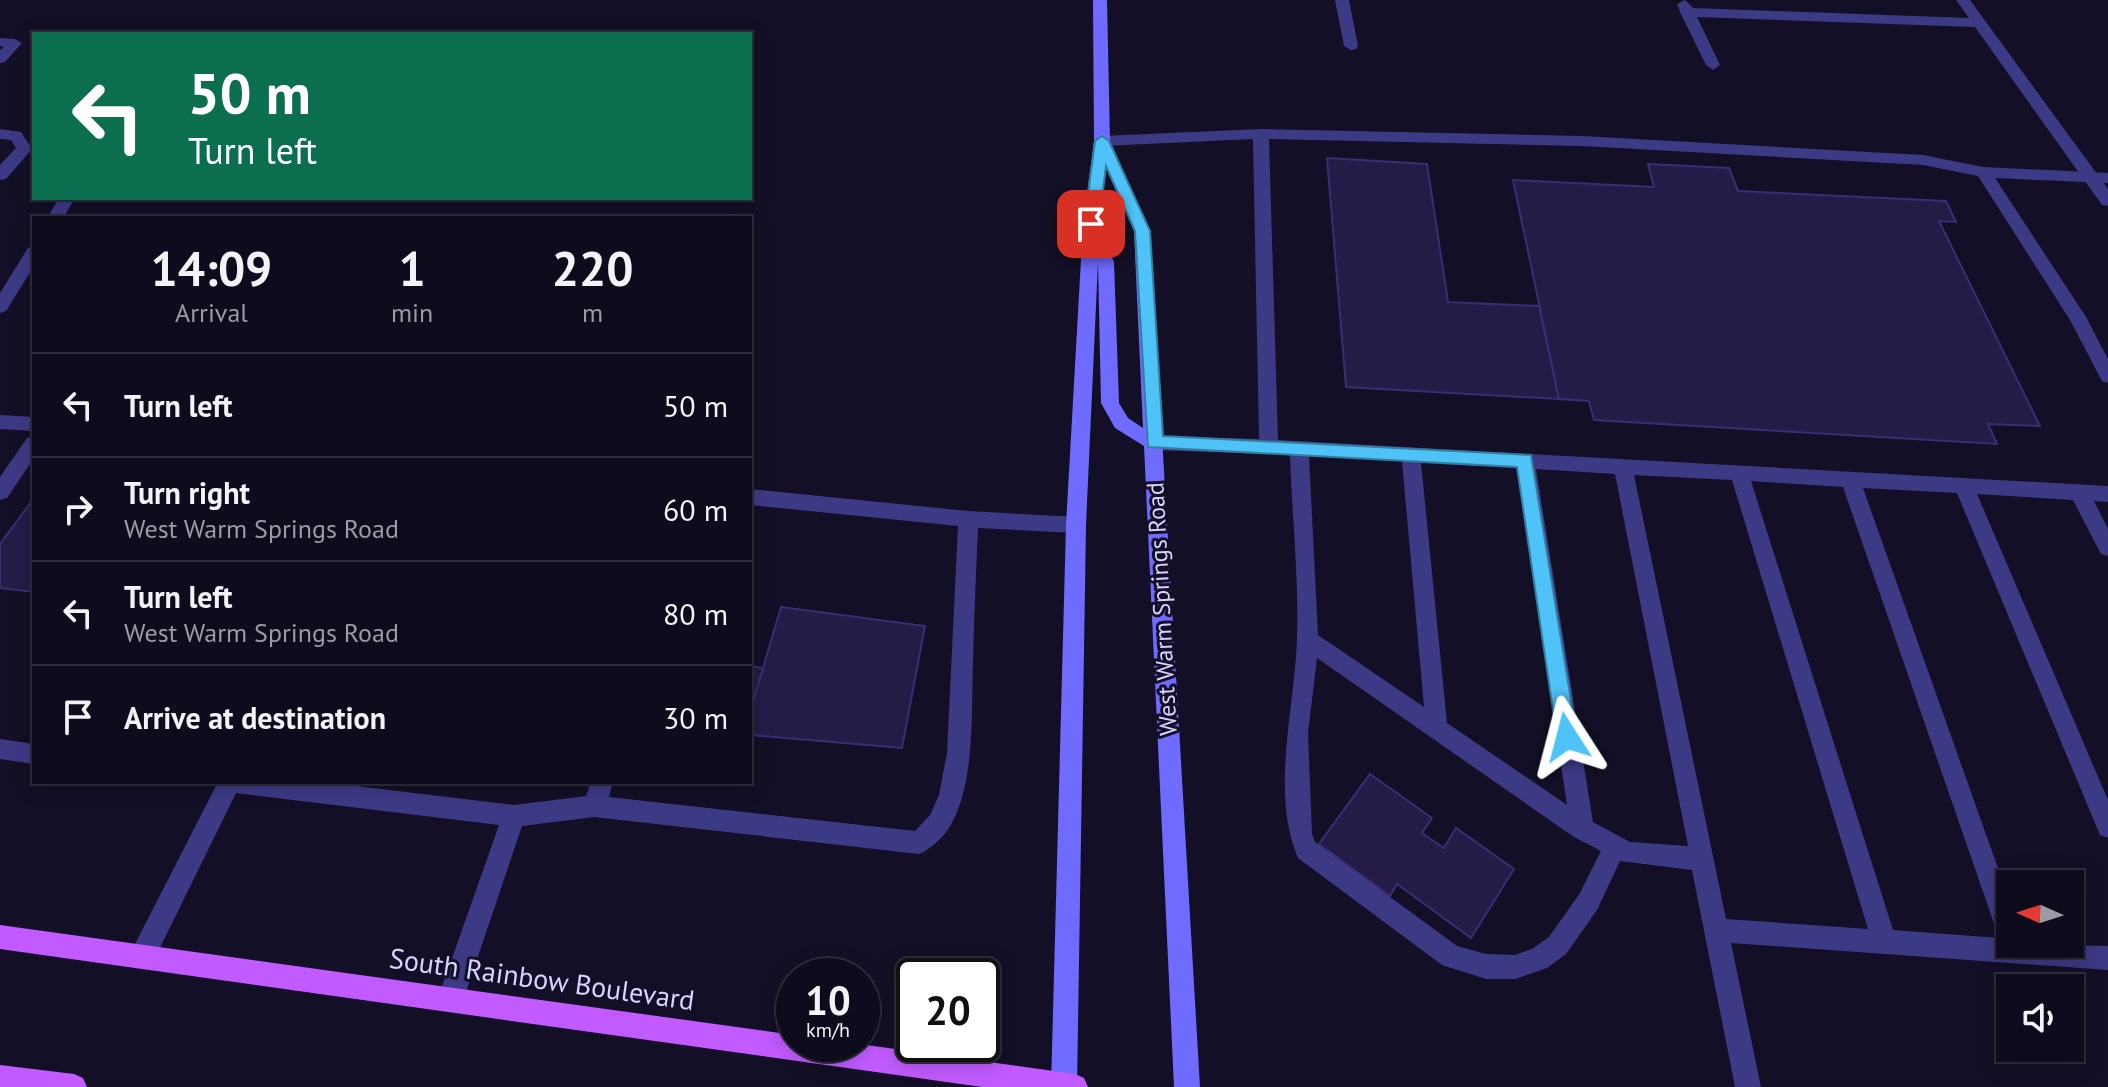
<!DOCTYPE html>
<html lang="en">
<head>
<meta charset="utf-8">
<style>
	:root { --surface:#0e0b1c; --page:#1c1929; --text:#f1f3f6; --muted:#9b9ba3; --line:#2e2b3b }
	body { margin:0; font-family:"PT Sans",sans-serif; background:var(--page); color:var(--text); height:100vh; display:flex; flex-direction:column; font-size:30px; white-space:nowrap }
	* { box-sizing:border-box; margin:0 }
	p { font-size:26px; color:var(--muted) }
	.icon { flex:none; width:44px; height:44px; fill:none; stroke:currentColor; stroke-width:2; stroke-linecap:round; stroke-linejoin:round }
	.map { position:relative; flex:1; overflow:hidden }
	.side { position:absolute; left:32px; top:216px; width:720px; height:568px; display:flex; flex-direction:column; background:var(--surface); border-radius:0px; box-shadow:0 4px 20px #0003,0 0 0 2px var(--line) }
	.side>* { flex:none }
	.guide { position:absolute; left:32px; top:32px; width:720px; height:168px; border-radius:0px; box-shadow:0 4px 20px #0003,0 0 0 2px var(--line); background:#0b6e4f; color:#fff; overflow:hidden }
	.needle { width:52px; rotate:273deg }
	.buttons { position:absolute; left:1996px; top:870px; display:grid; gap:16px }
	.buttons a { display:grid; place-items:center; width:88px; height:88px; border-radius:0px; background:var(--surface); box-shadow:0 4px 20px #0003,0 0 0 2px var(--line); font-size:40px }
	.speed { position:absolute; left:776px; top:958px; display:flex; gap:16px; font-size:40px; font-weight:700; text-align:center }
	.speed>* { display:grid; place-content:center; width:104px; height:104px; border-radius:50%; background:var(--surface); box-shadow:0 4px 20px #0003,0 0 0 2px var(--line); line-height:1 }
	.speed small { font-size:20px; font-weight:400 }
	.speed .limit { border:4px solid #111; border-radius:12px; background:#fff; color:#111 }
	.pin { position:absolute; display:grid; place-items:center; width:68px; height:68px; color:#fff; margin:-34px; border-radius:16px; box-shadow:0 4px 12px #0006 }
	.me { position:absolute; width:88px; margin:-44px; rotate:351deg; stroke-linejoin:round; filter:drop-shadow(0 0 6px #0008) }
	.turn { display:flex; align-items:center; gap:28px; height:168px; padding:0 24px; font-size:36px }
	.turn .icon { width:104px; height:104px; stroke-width:2.5 }
	.turn b { display:block; font-size:56px; line-height:68px }
	.eta { display:flex; justify-content:space-evenly; align-items:center; height:136px; text-align:center }
	.eta b { font-size:48px; font-weight:700; line-height:56px }
	ul { padding:0; list-style:none }
	li { display:flex; align-items:center; gap:24px; height:104px; padding:0 24px; border-top:2px solid var(--line) }
	li div { flex:1 }
	li b { display:block; font-size:30px }
	li em { font-style:normal }
	.map>svg:first-child { display:block }
</style>
</head>
<body>
<div class="map">
<svg width="2108" height="1087" viewBox="0 0 2108 1087">
	<rect width="100%" height="100%" fill="#130f26"/>
	<g fill="#241b47" stroke="#3b2d73" stroke-width="2">
		<path d="M1327,158l100,6 21,138 91,4 20,93 -213,-12z"/>
		<path d="M1648,164l81,4 9,23 208,10 10,21 -17,-1 101,205 -52,-2 9,20 -403,-24 -5,-19 -30,-2 -46,-219 141,7z"/>
		<path d="M34,498v94l-34,-4v-44z"/>
		<path d="M781,607l144,19 -23,122 -152,-13v-23z"/>
		<path d="M750,666l13,2 -13,44z"/>
		<path d="M1370,774l62,44 -10,15 22,15 12,-20 58,41 -43,69 -74,-54 -7,12 -71,-52z"/>
	</g>
	<g fill="none" stroke-linecap="round" stroke-linejoin="round">
		<g fill="#3d3a85" fill-rule="evenodd">
			<path d="M0,38l15,1 7,4 -17,19 -5,1v-13l4,-3 -4,-1z"/>
			<path d="M0,129l21,3 11,17 -26,30 -6,1v-15l16,-17 -5,-8 -11,-1z"/>
			<path d="M1261,129l321,7 341,19 60,12 125,6v10l-113,-5 91,139 22,42v24l-6,-2 -32,-61 -92,-144 -55,-11 -341,-19 -313,-7 9,301 830,46v16l-14,-1 14,28v27l-7,-2 -28,-54 -96,-6 131,306v38l-8,-3 -143,-342 -94,-5 147,414v42l98,2v24l-377,-27 30,144h-26l-43,-217 -72,-9 -23,49 -31,44 -19,14 -32,11h-29l-44,-14 -144,-107c-28,-65 -3,-151 -1,-219 2,-60 -5,-123 -7,-184l-136,-5 -7,-2 -2,-5 2,-5 7,-2 105,3 -6,-300 -151,7 -8,-5 8,-5zM1309,456l93,5 22,246 -106,-72zM1421,463l96,5 50,337 -120,-82zM1536,469l79,5 73,372 -58,-4 -37,-20zM1634,475l98,5 136,449 -142,-10zM1751,481l92,6 156,451 -106,-8zM1317,658l257,179 27,14 -21,42 -31,44 -17,12 -17,6 -29,-1 -29,-8 -142,-104 -3,-8 -4,-101z"/>
			<path d="M0,415l34,2v14l-34,-2z"/>
			<path d="M34,436v22l-27,40 -7,2v-23l27,-39z"/>
			<path d="M750,489l218,22 108,6 7,2 3,6 -3,6 -7,2 -98,-5c-2,45 -4,90 -5,135 -2,49 3,126 -26,168 -7,9 -18,19 -28,23l-325,-37 -72,9 -58,172 -4,9 -9,4 -9,-4 -4,-9 61,-173 -263,-32 -85,173 -9,3 -9,-3 -3,-9 3,-9 85,-166h105l191,23 72,-9 5,-14h22l-4,15 306,34 15,-16 9,-20 8,-42 11,-227 -208,-21z"/>
			<path d="M0,739l34,5v20l-34,-5z"/>
		</g>
		<g fill="#3d3a85" fill-rule="evenodd">
			<path d="M1335,0h14l9,46 -2,3 -5,1 -7,-4z"/>
			<path d="M1685,0l8,8 276,10 -13,-18h14l138,189v17l-6,-1 -127,-178 -278,-10 23,48 -7,5 -7,-5 -26,-53 -3,-8z"/>
			<path d="M59,198h16l-12,20h-16z"/>
			<path d="M34,246v20l-28,45 -6,2v-20l28,-45z"/>
		</g>
		<path fill="#6f6bff" fill-rule="evenodd" d="M1093,0h14l3,141 40,90 50,856h-26l-30,-641 -29,-18 -14,-25 -3,-141 -12,263 -9,562h-26l15,-562 17,-301 11,-83zM1106,168l28,63 9,197 -15,-10 -9,-15 -5,-141 -15,-35z"/>
		<g fill="#c25bff" fill-rule="evenodd">
			<path d="M0,925l794,110v9h65l216,30 9,4 4,9h-106l-982,-138z"/>
			<path d="M0,1065l74,9 9,4 4,9h-87z"/>
		</g>
	</g>
	<path fill="#4fc3f7" stroke="#337fa1" stroke-width="2" d="M1102,136l7,5 41,90 13,205 368,19 46,282 -2,6 -8,3 -7,-3 -3,-6 -40,-270 -369,-20 -13,-216 -29,-65 -7,58 -8,5 -7,-5 11,-83z"/>
	<g text-anchor="middle" stroke-width="6" stroke-linejoin="round" paint-order="stroke">
		<g font-size="24" fill="#d9d4ff" stroke="#130f26">
			<text transform="translate(1162 609) rotate(-93)" y="8">West Warm Springs Road</text>
		</g>
		<g font-size="28" fill="#d9d4ff" stroke="#130f26">
			<text transform="translate(542 979) rotate(8)" y="10">South Rainbow Boulevard</text>
		</g>
	</g>
</svg>
<div class="buttons">
<a><svg class="needle" viewBox="-14 -14 28 28"><path d="M0-13l5 13h-10z" fill="#e53935"/><path d="M0 13l5-13h-10z" fill="#9b9ba3"/></svg></a>
<a><svg class="icon" aria-label="sound" viewBox="0 0 24 24"><path d="M4 9h4l5-4v14l-5-4H4zM17 9q2 3 0 6"/></svg></a>
</div>
<div class="speed"><div>10<small>km/h</small></div><div class="limit">20</div></div>
<div class="pin" style="left:1091px;top:224px;background:#d93025"><svg class="icon" aria-label="arrive" viewBox="0 0 24 24"><path d="M6 21V4h12l-3 4 3 4H6"/></svg></div>
<svg class="me" style="left:1567px;top:737px" viewBox="-20 -20 40 40"><path d="M0-17L14 15 0 8-14 15z" fill="#4fc3f7" stroke="#fff" stroke-width="4"/></svg>
<div class="guide">
<div class="turn"><svg class="icon" aria-label="left" viewBox="0 0 24 24"><path d="M17 20v-9H6M10 6l-5 5 5 5"/></svg><div><b>50 m</b>Turn left</div></div>
</div>
<section class="side">
<div class="eta">
<div><b>14:09</b><p>Arrival</p></div>
<div><b>1</b><p>min</p></div>
<div><b>220</b><p>m</p></div>
</div>
<ul>
<li><svg class="icon" aria-label="left" viewBox="0 0 24 24"><path d="M17 20v-9H6M10 6l-5 5 5 5"/></svg><div><b>Turn left</b></div><em>50 m</em></li>
<li><svg class="icon" aria-label="right" viewBox="0 0 24 24"><path d="M7 20v-9h11M14 6l5 5-5 5"/></svg><div><b>Turn right</b><p>West Warm Springs Road</p></div><em>60 m</em></li>
<li><svg class="icon" aria-label="left" viewBox="0 0 24 24"><path d="M17 20v-9H6M10 6l-5 5 5 5"/></svg><div><b>Turn left</b><p>West Warm Springs Road</p></div><em>80 m</em></li>
<li><svg class="icon" aria-label="arrive" viewBox="0 0 24 24"><path d="M6 21V4h12l-3 4 3 4H6"/></svg><div><b>Arrive at destination</b></div><em>30 m</em></li>
</ul>
</section>
</div>
</body>
</html>
